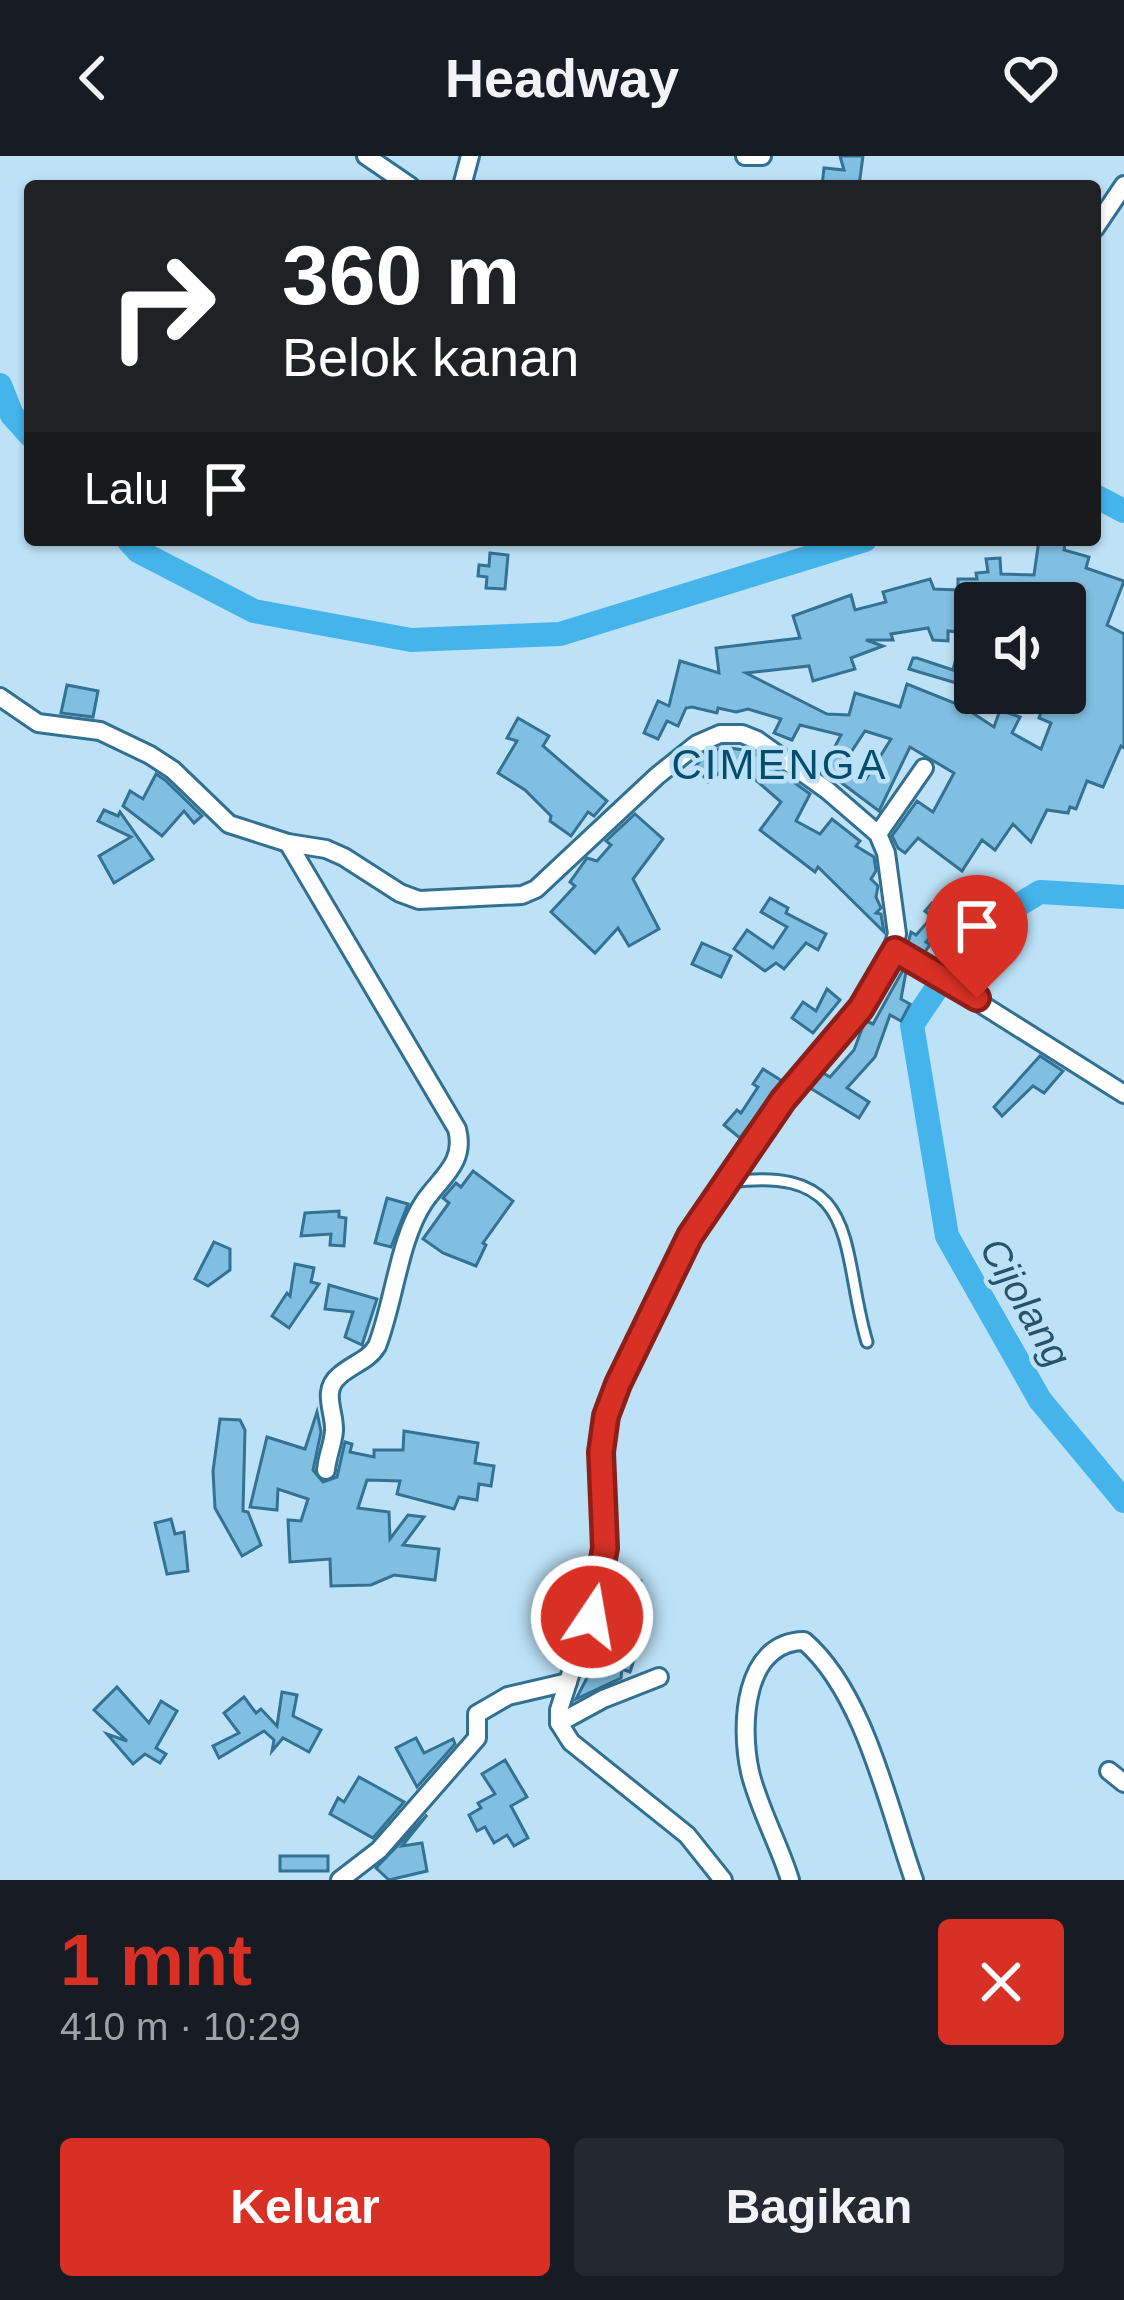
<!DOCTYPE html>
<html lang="id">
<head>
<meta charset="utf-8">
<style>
	:root { --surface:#171b24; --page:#242831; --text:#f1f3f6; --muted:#9ea1a6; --accent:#d93025 }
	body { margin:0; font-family:Helvetica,sans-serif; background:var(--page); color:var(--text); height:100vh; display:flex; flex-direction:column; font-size:45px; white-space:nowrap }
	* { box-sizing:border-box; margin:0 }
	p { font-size:39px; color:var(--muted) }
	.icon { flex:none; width:66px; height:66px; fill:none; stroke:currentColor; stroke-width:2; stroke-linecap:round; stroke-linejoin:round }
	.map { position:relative; height:1724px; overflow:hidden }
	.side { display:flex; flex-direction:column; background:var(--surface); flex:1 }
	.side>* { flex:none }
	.hud { position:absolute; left:24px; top:24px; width:1077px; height:366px; border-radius:12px; box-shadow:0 3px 9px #0004; background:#202124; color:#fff; overflow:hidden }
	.buttons { position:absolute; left:954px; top:426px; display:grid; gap:24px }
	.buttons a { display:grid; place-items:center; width:132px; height:132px; border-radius:12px; background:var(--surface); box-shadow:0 3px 9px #0004; font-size:60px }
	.pin { position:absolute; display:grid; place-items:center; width:102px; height:102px; color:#fff; margin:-123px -51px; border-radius:50% 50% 50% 0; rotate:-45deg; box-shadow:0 0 12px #0007 }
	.pin .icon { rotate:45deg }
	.me { position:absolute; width:132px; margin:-66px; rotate:12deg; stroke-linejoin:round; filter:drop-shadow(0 0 9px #0008) }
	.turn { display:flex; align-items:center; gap:42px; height:252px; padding:0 60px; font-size:54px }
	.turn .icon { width:156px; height:156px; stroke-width:2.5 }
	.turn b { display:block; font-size:84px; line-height:102px }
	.then { display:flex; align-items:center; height:114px; padding:0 60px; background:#0003; gap:24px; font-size:45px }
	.round { display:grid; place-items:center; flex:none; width:126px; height:126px; border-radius:12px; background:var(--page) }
	.overview { display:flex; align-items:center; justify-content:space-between; height:204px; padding:0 60px }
	h1 { font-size:72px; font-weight:700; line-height:90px; color:var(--accent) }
	.primary-button { display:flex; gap:24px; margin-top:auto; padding:24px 60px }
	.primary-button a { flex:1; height:138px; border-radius:12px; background:var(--accent); color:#fff; font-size:48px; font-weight:700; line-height:138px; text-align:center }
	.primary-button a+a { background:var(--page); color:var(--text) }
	header { display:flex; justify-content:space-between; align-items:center; height:156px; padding:0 60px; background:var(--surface); font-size:54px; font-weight:700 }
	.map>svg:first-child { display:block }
</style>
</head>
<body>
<header><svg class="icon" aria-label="back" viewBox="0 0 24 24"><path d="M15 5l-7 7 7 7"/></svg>Headway<svg class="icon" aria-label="heart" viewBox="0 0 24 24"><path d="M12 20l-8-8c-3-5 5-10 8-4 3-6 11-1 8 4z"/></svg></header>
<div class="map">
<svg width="1124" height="1724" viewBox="0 0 1124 1724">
	<rect width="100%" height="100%" fill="#bde2f8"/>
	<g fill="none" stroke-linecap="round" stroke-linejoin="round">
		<g stroke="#44b4eb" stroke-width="24">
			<path d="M0,229l12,30 18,20"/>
			<path d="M1095,340l29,15"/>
			<path d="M128,384l10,11 116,60 157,29 149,-6 305,-94"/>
			<path d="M1124,741l-84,-5 -65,39 -63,94 35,211 93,164 84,101"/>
		</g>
	</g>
	<g fill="#80bfe2" stroke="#347293" stroke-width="3" fill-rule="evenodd">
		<path d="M840,0h23l-4,30h-37l2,-18 20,2z"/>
		<path d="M1039,384l26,4 -1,6 25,7 -3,11 38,13 -17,44 17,9v114l-3,-2 -18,41 -16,-6 -11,28 -6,-2 -2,6 -21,-3 -16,32 -18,-18 -18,26 -13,-10 -20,31 -44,-33 -13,15 -7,-5 -6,-12 25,-35 16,11 21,-39 -44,-26 -31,64 -56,-42 18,-34 -41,-10 -8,15 -18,-7 7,-14 -33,-10 -12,3 -18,-4 -1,5 -25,-6 -6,1 -8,18 -11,-5 -9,18 -14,-6 14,-32 11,5 11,-45 39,12 -3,-25 84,-10 -7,-22 58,-21 4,15 31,-8 -3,-10 47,-13 4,10 24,1v-11h19l-1,-6 12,-1 -2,-13 14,-1 1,16 33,1zM1010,430l-4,17h59v90h-16l-10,25 12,5 -10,26 -29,-16 8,-16 -20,-7 -6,17 -32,-21 -55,-22 -7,23 -45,-14 -6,22 -22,-1 -81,-41 63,-7 4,15 42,-12 -4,-11 32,-12 -17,-6h27l-2,-6 37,-6 5,12 15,1v-10l27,3v-31h8v-14zM865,575l26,8 -25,40 -24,-13z"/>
		<path d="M490,397l18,2 -3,34 -19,-1 1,-11 -9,-1 1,-11 10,1z"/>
		<path d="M957,498l18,8 -2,26 -64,-19 4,-11h4l36,12z"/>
		<path d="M67,529l31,6 -5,26 -32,-4z"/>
		<path d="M518,562l31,18 -6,10 64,55 -13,15 -6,-4 -17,24 -21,-15 1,-5 -26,-26 -27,-17 19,-32 -10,-3z"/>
		<path d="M723,591l28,4 59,43 -14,27 24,13 12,-15 28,22 -4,5 18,11 2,14 -5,8 7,7 -2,11 5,11 -5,5 5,1 3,18 -66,-65 -3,5 -55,-42 21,-28 -47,-41 -26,21 -12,-16 8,-11z"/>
		<path d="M156,618l9,6 37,36 -8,7 -10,-12 -22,25 -39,-30 7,-15 13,8z"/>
		<path d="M104,654l14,6 2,-4 33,47 -39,24 -15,-27 32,-19 -33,-16z"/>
		<path d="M635,658l28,25 -30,40 26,50 -30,17 -11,-18 -23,25 -44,-41 24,-26 -5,-4 17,-24 10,3 14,-16 -5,-4z"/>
		<path d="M770,742l18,10 -2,5 40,21 -8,16 -12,-7 -22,26 -8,-6 -11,8 -31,-22 13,-19 26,18 14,-21 -26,-15z"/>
		<path d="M932,747l22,7 -28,32 4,3 -6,8 -16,-10 3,-11 5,3 16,-18 -7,-6z"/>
		<path d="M702,787l29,13 -10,21 -29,-13z"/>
		<path d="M903,814l3,2 -5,27 9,5 -9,17 -11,-6 -15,42 -28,31 22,14 -10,16 -49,-30 13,-15 7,4 24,-27 9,-24 3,-5 7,3z"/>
		<path d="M827,833l13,11 -27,33 -21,-15 11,-16 13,9z"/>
		<path d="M1040,900l23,15 -19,22 -11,-7 -31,30 -8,-9z"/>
		<path d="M763,913l19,12 -42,57 -16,-13 13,-15 4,3 17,-26 -5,-3z"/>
		<path d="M473,1015l40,30 -30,42 3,2 -10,21 -33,-13 -20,-14 26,-36 -6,-5 13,-15 5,4z"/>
		<path d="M387,1042l21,6 -17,43 -16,-4z"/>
		<path d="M339,1055v6l7,1 -2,28 -14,-1 1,-11 -30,2 4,-23z"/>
		<path d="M214,1086l16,7v21l-22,16 -13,-7z"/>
		<path d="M295,1108l19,4 -3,14 8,2 -30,44 -17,-12 15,-23 3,3z"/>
		<path d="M329,1129l48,14 -15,46 -17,-8 8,-25 -28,-3z"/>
		<path d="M317,1256l4,20 -8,38 10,12 14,-5 8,-35 7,2 -2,8 24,5v-7h29l1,-19 74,12 -3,20 19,3 -3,20 -12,-2 -2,16 -18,-3 -5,12 -57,-15 3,-13 -33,-1 -9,28 31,4 1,27 18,-24 16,2 -21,28 36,4 -4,31 -41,-5 -23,10 -40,1 -1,-27 -40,3 -2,-42 13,1 7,-22 -30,-10 -1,21 -27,-3 17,-70 38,12z"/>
		<path d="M220,1263l20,1 5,10 -2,81 5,1 13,33 -19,11 -27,-48 -2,-37z"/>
		<path d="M171,1363l4,15 9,-2 4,39 -21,3 -12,-51z"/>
		<path d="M619,1421l22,4 -11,56 12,-1 -12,36 -8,-3 -1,9 -45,21 13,-25 6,1 5,-23h4z"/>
		<path d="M117,1531l32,36 12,-22 16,10 -21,37 10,6 -6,9 -15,-9 -12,10 -26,-30 20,7 -33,-31z"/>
		<path d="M282,1536l15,3 -4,21 28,14 -12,22 -26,-14 -11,13 2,-11 -10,-9 -45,27 -6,-12 26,-13 -15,-20 20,-16 12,16 5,-4 16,17z"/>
		<path d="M416,1582l8,15 29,-14 2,5 -38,43 -21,-39z"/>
		<path d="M505,1604l22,37 -16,9 17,32 -14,8 -7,-11 -13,8 -9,-16 -8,4 -8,-16 12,-7 -3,-5 17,-9 -13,-20z"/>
		<path d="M359,1621l45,25 -31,36 -43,-24 8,-16 6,4z"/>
		<path d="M427,1659l-25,31 20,-3 5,28 -38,9 -13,-12z"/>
		<rect x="280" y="1700" width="48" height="15"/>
	</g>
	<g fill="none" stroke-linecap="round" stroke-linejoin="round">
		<g stroke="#317090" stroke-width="15">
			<path id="lane" d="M730,1026c133,-18 110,70 137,160"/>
		</g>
		<g stroke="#317090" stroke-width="22">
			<g id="street">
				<path d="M366,0l44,30"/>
				<path d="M745,0h17"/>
				<path d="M462,30l8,-30"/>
				<path d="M1095,72l29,-43"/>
				<path d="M0,541l38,26 62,8 50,24 23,15 56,54 59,19 38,6 18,8 56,36 19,7 103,-5 14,-6 121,-113 40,-32 23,-10h22l15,6 70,50 51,44 8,19 11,81 -12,37 -24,37 -78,92 -93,136 -72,149 -12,31 -5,36 4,96 -5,33 -41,129v13l12,19 116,93 36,45"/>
				<path d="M878,678l46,-66"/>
				<path d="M288,687l169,286c9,34 -16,48 -33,73 -25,37 -30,101 -47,144 -9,15 -25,18 -38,30 -18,15 -4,36 -5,55 -1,13 -7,26 -8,39"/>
				<path d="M894,793l230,145"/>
				<path d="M559,1567l44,-24 56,-22"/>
				<path d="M1109,1615l15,12"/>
				<path d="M340,1724l39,-30 98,-112v-24l31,-18 60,-14"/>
				<path d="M790,1724c-11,-36 -31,-71 -40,-108 -10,-46 -7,-130 54,-131 60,51 84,165 110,239"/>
			</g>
		</g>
		<use href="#lane" stroke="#fff" stroke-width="9"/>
		<use href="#street" stroke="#fff" stroke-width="16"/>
	</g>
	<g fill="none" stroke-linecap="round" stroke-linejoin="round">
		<g stroke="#8d1f18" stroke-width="30">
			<path id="route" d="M592,1461l13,-69 -4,-96 5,-36 12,-32 72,-148 93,-136 78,-92 34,-58 82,48"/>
		</g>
		<use href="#route" stroke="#d93025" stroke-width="21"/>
	</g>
	<g text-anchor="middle" stroke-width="9" stroke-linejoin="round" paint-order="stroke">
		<g font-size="39" font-style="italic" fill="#26536b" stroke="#bde2f8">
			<text transform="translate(1026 1146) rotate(60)" y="14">Cijolang</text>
		</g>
		<g font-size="42" letter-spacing="3" fill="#034e6c" stroke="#bde2f8">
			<text x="780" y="623">CIMENGA</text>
		</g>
	</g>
</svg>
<div class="buttons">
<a><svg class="icon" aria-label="sound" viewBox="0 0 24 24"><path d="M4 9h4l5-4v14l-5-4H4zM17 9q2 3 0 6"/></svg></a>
</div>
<div class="pin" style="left:977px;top:842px;background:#d93025"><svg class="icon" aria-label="arrive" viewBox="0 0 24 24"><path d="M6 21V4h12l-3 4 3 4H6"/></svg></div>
<svg class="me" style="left:592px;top:1461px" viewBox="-20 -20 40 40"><circle r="17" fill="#d93025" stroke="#fff" stroke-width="3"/><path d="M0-11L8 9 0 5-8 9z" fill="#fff"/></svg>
<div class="hud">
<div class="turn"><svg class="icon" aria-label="right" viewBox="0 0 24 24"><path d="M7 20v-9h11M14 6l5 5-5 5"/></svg><div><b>360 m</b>Belok kanan</div></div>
<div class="then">Lalu<svg class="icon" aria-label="arrive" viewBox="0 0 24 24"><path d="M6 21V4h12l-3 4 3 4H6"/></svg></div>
</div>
</div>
<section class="side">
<div class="overview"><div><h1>1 mnt</h1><p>410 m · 10:29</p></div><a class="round" style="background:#d93025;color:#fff"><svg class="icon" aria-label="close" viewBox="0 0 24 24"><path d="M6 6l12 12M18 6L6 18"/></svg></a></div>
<div class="primary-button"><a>Keluar</a><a>Bagikan</a></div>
</section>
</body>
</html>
